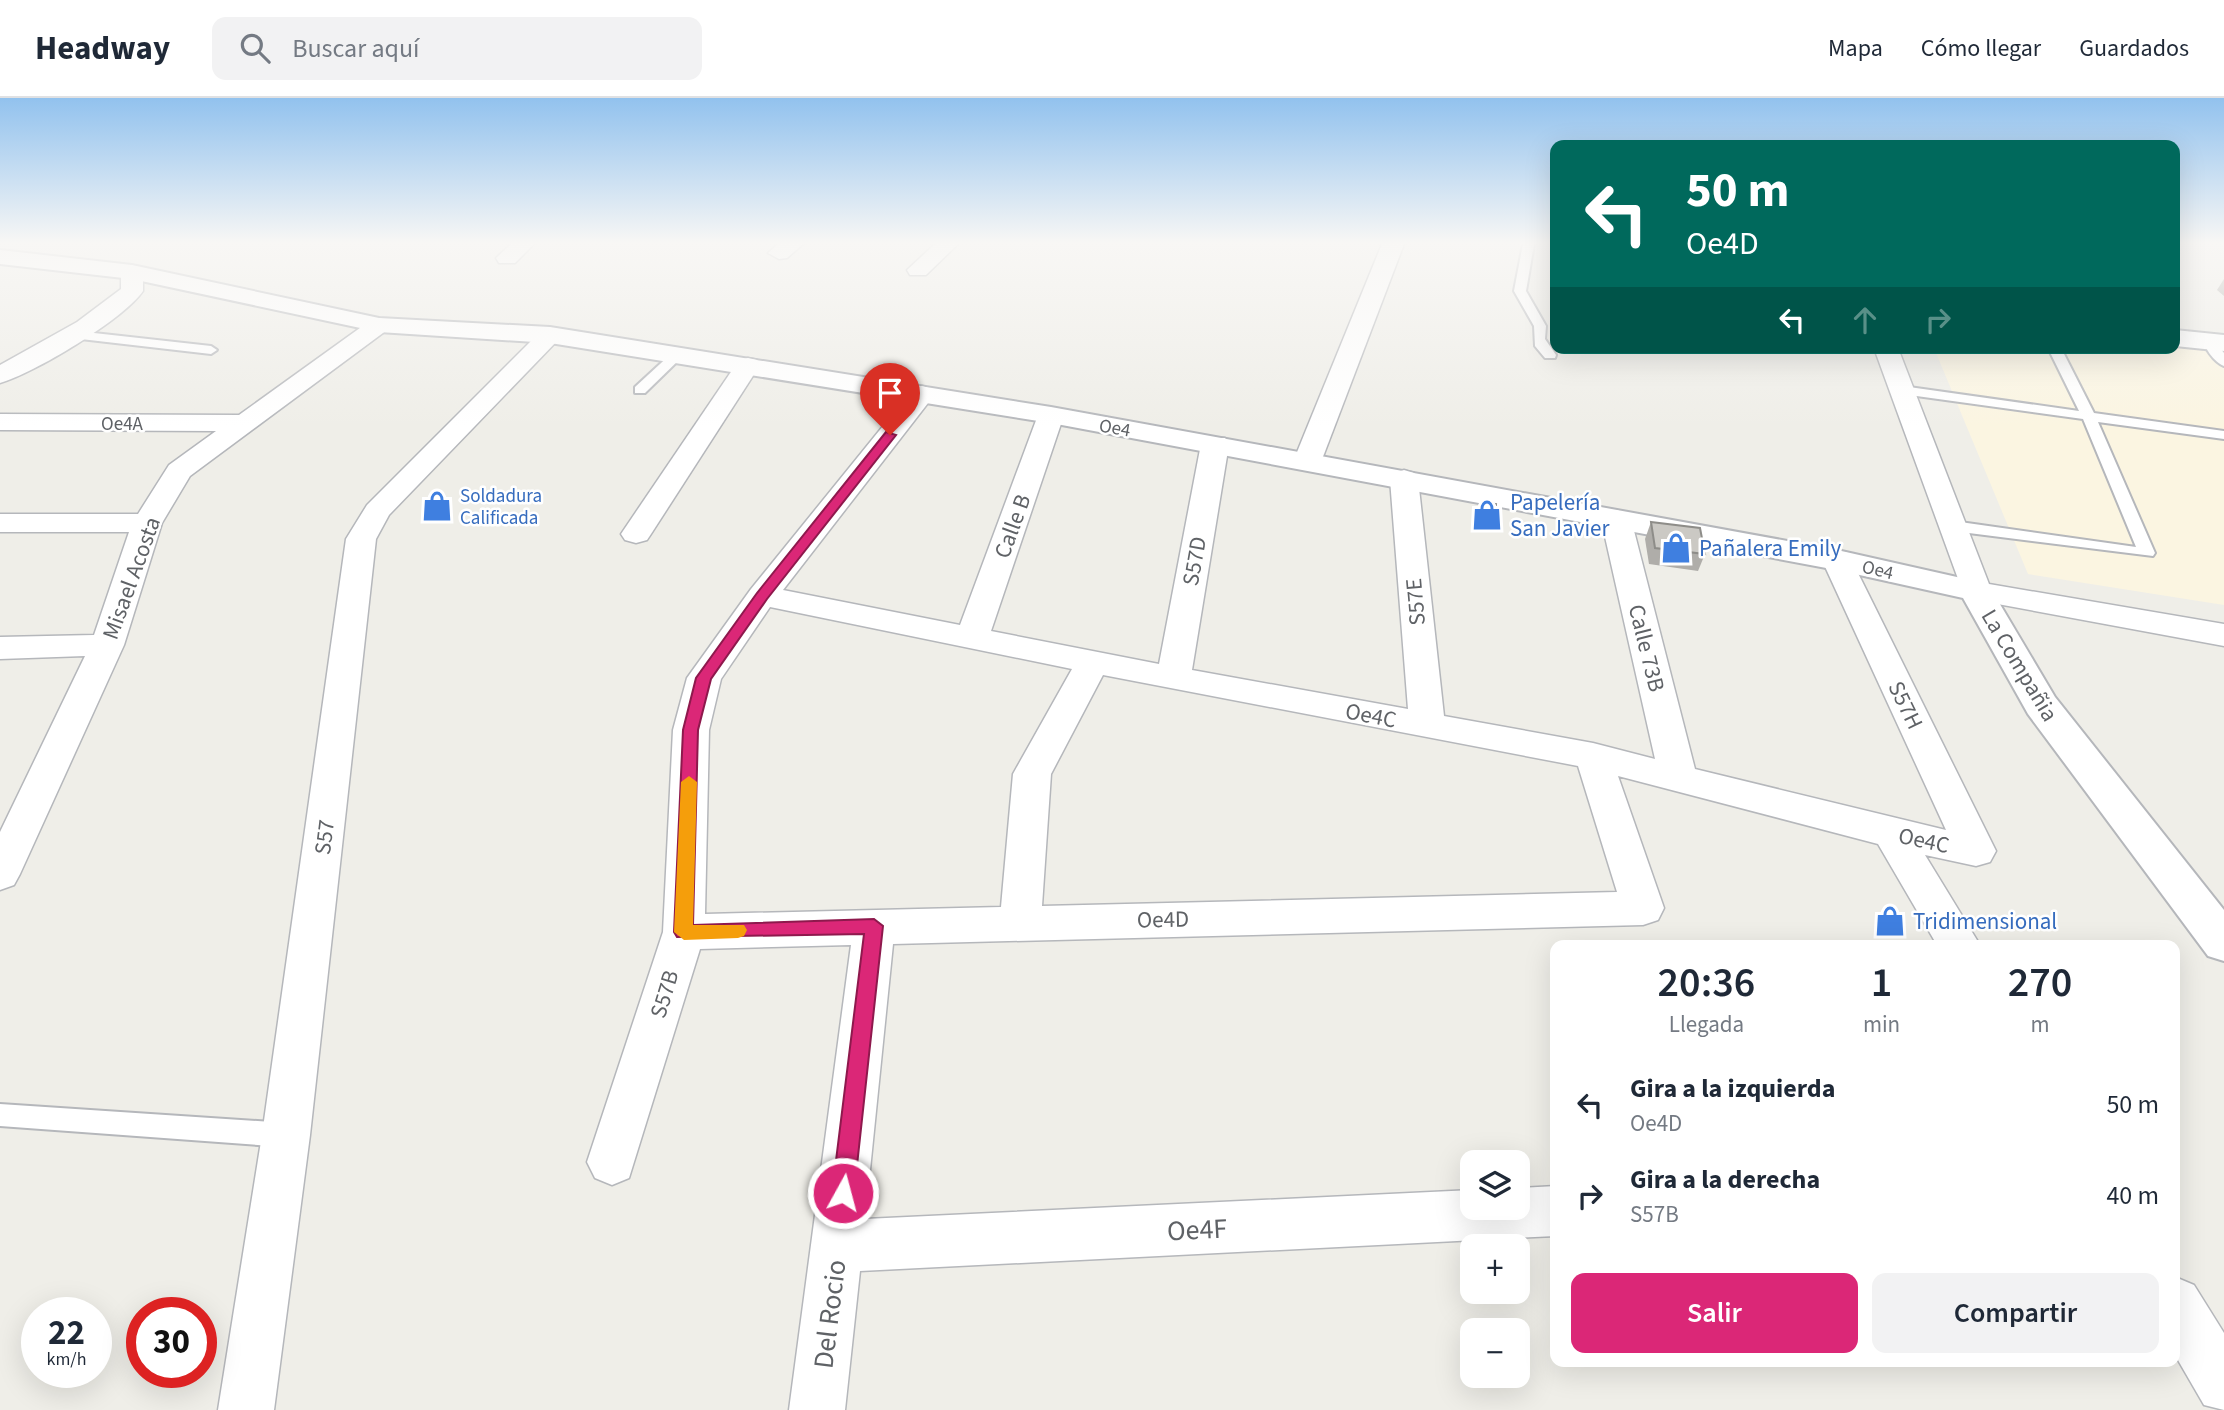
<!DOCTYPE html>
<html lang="es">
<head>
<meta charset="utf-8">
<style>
	:root { --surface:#fff; --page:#f2f2f3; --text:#1f2937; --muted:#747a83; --line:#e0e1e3; --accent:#db2777 }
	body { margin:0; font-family:"Source Sans 3",sans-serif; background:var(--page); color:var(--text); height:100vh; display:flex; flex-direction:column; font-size:26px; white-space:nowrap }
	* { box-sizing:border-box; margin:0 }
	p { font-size:23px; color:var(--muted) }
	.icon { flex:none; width:38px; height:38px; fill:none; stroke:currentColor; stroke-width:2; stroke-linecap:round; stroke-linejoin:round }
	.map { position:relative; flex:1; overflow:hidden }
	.details { position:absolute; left:1550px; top:842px; width:630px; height:427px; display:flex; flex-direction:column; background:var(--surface); border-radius:14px; box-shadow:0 7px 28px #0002 }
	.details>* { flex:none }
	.top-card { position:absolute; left:1550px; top:42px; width:630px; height:214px; border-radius:14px; box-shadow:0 7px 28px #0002; background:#00695c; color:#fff; overflow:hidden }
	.tools { position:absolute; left:1460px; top:1052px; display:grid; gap:14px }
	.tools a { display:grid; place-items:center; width:70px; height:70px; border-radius:14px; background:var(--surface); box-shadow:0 7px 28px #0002; font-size:35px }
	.speed { position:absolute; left:21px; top:1199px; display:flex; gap:14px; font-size:35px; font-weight:700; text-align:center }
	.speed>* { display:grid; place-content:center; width:91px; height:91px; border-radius:50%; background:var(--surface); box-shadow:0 7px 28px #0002; line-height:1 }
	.speed small { font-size:18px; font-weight:400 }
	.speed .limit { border:10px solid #d22; background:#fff; color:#111 }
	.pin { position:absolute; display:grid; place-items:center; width:60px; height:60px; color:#fff; margin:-72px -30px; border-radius:50% 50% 50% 0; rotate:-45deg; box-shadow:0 0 7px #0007 }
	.pin .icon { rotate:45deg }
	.me { position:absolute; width:77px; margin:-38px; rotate:7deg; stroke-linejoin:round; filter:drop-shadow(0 0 5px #0008) }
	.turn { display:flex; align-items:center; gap:24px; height:147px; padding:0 21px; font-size:32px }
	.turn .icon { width:91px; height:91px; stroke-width:2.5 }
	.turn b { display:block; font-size:49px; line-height:60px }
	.lanes { display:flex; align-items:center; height:66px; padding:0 21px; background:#0003; justify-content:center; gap:35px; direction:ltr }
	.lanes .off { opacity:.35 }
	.eta { display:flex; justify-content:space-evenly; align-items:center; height:119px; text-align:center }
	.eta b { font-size:42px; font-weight:600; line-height:49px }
	.primary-button { display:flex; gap:14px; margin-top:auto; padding:14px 21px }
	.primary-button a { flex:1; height:80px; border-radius:14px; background:var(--accent); color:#fff; font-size:28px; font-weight:600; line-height:80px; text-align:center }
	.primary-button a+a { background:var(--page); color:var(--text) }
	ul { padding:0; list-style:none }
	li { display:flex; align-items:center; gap:21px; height:91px; padding:0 21px }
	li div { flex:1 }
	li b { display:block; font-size:26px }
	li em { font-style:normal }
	header { display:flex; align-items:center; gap:42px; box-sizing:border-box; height:98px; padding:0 35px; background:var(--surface); border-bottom:2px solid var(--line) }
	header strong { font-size:33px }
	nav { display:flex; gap:38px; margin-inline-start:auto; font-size:24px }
	.search { width:490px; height:63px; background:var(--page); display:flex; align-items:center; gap:18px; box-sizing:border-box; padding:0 24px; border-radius:14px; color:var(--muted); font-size:26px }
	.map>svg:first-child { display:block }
</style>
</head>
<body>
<header>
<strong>Headway</strong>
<div class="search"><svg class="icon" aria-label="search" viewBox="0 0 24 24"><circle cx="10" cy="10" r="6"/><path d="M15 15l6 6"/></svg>Buscar aquí</div>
<nav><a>Mapa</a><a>Cómo llegar</a><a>Guardados</a></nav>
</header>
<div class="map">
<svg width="2224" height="1312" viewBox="0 0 2224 1312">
	<rect width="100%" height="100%" fill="#efeee8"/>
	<path fill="#fbf5e1" d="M2175,248l49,5v254l-196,-31 -94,-226z"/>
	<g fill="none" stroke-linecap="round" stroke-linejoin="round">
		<g stroke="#b5b7bb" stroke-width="4">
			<g id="service">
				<path d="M1523,146h11l-8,47 20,35 -1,13 11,16 -1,3h-10l-10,-12 -1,-20 -20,-35z"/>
				<path d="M76,233l135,15 6,4 -6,4 -139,-16 -2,-3z"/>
				<path d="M2204,240h8l12,15v13c-9,-3 -22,-20 -20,-28z"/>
				<path d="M2048,250h13l33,65 130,18v8l-126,-17 57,131 -2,3 -200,-25 -8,-5 8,-5 183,26 -53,-128 -181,-25 -7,-4 7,-4 177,25z"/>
				<path d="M673,254l11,3 -39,38h-10v-6z"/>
				<path d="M0,1006l286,19 9,4 4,8 -4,8 -9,4 -286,-21z"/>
			</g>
		</g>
		<g stroke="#b5b7bb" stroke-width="3">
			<g id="minor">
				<path d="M511,146h23l-19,19h-16l-3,-5z"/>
				<path d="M778,146h25l-16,14 -8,1 -11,-6z"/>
				<path d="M935,146h23l-32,31h-16l-3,-5z"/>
				<path d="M1382,146h22l-83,218 -4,6 -10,2 -10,-2 -4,-6z"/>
				<path d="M132,167l11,7v19c-19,28 -110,83 -143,92v-18l77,-43 44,-33v-17z"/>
				<path d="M379,220l8,2 4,5 -4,5 -197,146 -28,47 -38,122 -104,229 -6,11 -14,5v-58l85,-176 -85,3v-22l94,-2 35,-103h-129v-18h138l31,-49 47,-34 -216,-1v-16l239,1 132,-95z"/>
				<path d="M550,230l8,2 4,5 -4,5 -169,175 -13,24 -66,596 -36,275h-56l44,-275 84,-596 21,-34 175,-175z"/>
				<path d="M1874,250h24l91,236 235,40v22l-259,-48z"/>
				<path d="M748,260l9,2 3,5 -109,169 -4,6 -11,3 -11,-3 -4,-6 118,-174z"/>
				<path d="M922,288l9,3 4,5 -152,196 177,35 78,-210 4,-6h18l4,6 -73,216 168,33 42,-220 4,-6h20l4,6 -37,226 216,39 -18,-230 4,-6 10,-3 10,3 4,6 26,237 149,27 62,16 -54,-240 5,-6 10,-3 10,3 5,6 64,250 251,61 -124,-270 4,-7 11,-2 11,2 148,298 -6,11 -14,4 -51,-11 55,90h-43l-59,-101 -260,-68 46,132 -6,12 -15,5 -750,19 -28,275 607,-29v18h45v-20l39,-2v50l-696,35 -15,139h-56l62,-465 -151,4 -71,229 -17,7 -17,-7 -8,-16 76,-230 10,-202 14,-52 64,-89 162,-200zM770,509l302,62 -59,105 -12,133 -296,7 4,-184 12,-51zM1103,577l475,91 39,126 -575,14 9,-132z"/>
				<path d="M2175,1179l19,8 30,48v77l-20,-5 -29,-50z"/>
			</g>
		</g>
		<g stroke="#b5b7bb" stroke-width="4">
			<g id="tertiary">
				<path d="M0,152l132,15 247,53 171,9 501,80 786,143 151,34 67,113 169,213v51l-16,-5 -180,-242 -65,-116 -126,-28 -786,-147 -501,-80 -171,-11 -247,-53 -132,-15z"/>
				<path d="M2175,232l49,5v16l-49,-5z"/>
			</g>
		</g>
		<use href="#service" fill="#fff" fill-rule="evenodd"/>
		<use href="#minor" fill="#fff" fill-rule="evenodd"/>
		<use href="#tertiary" fill="#fff" fill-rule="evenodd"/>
	</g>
	<g fill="#afada9">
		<path d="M2224,181v17l-7,-6z"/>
		<path d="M1482,404l13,11 -2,8 -14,-2z"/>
		<path d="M1651,424l54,32 -7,17 -49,-7 -4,-25z"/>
	</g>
	<g fill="#cbc9c4" stroke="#8e8d89" stroke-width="2">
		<path d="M1482,404l14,2 -1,9 -14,-2z"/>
		<path d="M1651,424l49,6 5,26 -50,-6z"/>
	</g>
	<linearGradient id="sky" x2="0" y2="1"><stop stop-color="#92c2ee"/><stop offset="0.44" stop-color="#f8f7f5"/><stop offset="1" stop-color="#f8f7f5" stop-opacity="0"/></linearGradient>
	<rect width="2224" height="329" fill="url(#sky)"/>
	<path fill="#db2777" stroke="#8e194d" stroke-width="2" d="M886,334l10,3 -129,164 -56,80 -13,51 -5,195 181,-6 9,7 -29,267 -3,7 -8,3 -7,-3 -4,-7 32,-259 -187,3 -3,-5 9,-202 13,-52 61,-85z"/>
	<path fill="#f59e0b" d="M689,678l8,6 -4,143h51l3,5 -3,6 -6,2 -54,2 -10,-8 7,-150z"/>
	<defs>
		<g id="shop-bare" transform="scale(2.415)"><path d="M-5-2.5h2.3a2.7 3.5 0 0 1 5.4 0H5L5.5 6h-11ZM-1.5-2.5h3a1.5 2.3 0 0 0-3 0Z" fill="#3f7fe0" stroke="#fff" stroke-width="2.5" paint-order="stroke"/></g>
	</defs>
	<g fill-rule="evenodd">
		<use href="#shop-bare" x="437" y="408"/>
		<use href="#shop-bare" x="1487" y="417"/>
		<use href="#shop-bare" x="1676" y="450"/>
		<use href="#shop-bare" x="1890" y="823"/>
	</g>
	<g text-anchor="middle" stroke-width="5" stroke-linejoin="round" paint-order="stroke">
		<g font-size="19" fill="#5f6266" stroke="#fff">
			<text x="122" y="332">Oe4A</text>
			<text transform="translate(1115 329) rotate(10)" y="7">Oe4</text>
			<text transform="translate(1878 471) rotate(13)" y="7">Oe4</text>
		</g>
		<g font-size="19" fill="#366cbe" stroke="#fff" text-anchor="start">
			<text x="460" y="404">Soldadura<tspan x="460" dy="22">Calificada</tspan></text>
		</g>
		<g font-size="23" fill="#366cbe" stroke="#fff" text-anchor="start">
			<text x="1510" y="412">Papelería<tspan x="1510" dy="26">San Javier</tspan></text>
			<text x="1699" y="458">Pañalera Emily</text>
			<text x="1913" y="831">Tridimensional</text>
		</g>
		<g font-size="23" fill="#5f6266" stroke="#fff">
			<text transform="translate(1012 428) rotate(-70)" y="8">Calle B</text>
			<text transform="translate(1194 463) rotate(-80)" y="8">S57D</text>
			<text transform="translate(131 480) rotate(-70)" y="8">Misael Acosta</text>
			<text transform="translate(1415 504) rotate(-95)" y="8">S57E</text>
			<text transform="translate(1647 550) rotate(76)" y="8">Calle 73B</text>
			<text transform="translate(2020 567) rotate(59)" y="8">La Compañia</text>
			<text transform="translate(1906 607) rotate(64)" y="8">S57H</text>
			<text transform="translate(1371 617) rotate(11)" y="8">Oe4C</text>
			<text transform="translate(324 739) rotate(-83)" y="8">S57</text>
			<text transform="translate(1924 742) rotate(12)" y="8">Oe4C</text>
			<text transform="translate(1163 821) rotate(-1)" y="8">Oe4D</text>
			<text transform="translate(664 896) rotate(-73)" y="8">S57B</text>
		</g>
		<g font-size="28" fill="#5f6266" stroke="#fff">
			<text transform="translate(1197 1131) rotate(-3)" y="10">Oe4F</text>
			<text transform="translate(829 1216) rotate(-83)" y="10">Del Rocio</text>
		</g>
	</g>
</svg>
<div class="tools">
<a><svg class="icon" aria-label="layers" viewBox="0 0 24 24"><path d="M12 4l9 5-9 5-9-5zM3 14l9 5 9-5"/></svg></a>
<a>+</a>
<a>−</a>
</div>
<div class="speed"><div>22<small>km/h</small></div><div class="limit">30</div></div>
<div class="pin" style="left:890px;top:337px;background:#d93025"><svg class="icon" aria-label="arrive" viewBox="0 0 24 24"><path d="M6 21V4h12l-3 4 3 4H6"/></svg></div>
<svg class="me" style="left:843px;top:1095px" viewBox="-20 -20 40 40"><circle r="17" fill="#db2777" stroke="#fff" stroke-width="3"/><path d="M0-11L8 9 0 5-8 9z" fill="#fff"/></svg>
<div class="top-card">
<div class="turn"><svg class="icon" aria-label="left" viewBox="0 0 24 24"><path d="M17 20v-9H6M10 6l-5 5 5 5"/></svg><div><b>50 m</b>Oe4D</div></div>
<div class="lanes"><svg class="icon" aria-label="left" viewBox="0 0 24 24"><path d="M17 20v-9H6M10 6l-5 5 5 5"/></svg><svg class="icon off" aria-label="ahead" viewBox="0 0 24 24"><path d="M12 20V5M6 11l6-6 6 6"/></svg><svg class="icon off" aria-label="right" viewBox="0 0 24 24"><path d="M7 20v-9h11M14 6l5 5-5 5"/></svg></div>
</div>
<section class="details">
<div class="eta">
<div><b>20:36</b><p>Llegada</p></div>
<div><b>1</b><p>min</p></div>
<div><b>270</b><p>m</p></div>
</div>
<ul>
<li><svg class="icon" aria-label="left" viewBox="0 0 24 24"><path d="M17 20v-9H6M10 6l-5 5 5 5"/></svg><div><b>Gira a la izquierda</b><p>Oe4D</p></div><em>50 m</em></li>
<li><svg class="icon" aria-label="right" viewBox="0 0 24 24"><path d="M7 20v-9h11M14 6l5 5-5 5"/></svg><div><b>Gira a la derecha</b><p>S57B</p></div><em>40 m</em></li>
</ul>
<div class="primary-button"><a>Salir</a><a>Compartir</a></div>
</section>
</div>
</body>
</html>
